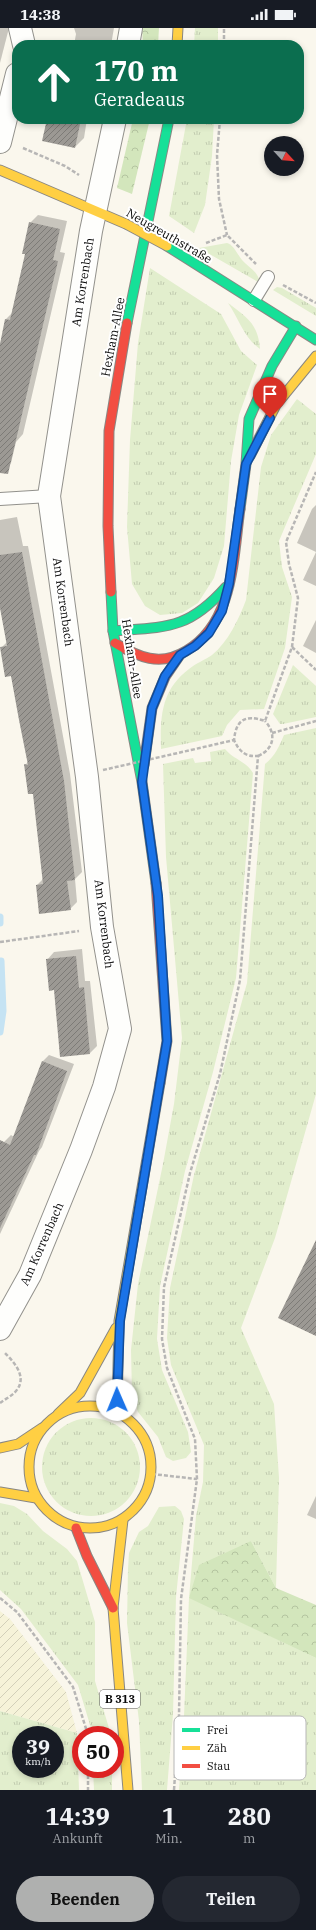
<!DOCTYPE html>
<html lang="de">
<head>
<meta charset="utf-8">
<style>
	:root { --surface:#171b24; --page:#242831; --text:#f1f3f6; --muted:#9ea1a6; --accent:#afb0af }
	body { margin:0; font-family:"IBM Plex Serif",serif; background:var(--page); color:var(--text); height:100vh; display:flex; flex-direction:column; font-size:15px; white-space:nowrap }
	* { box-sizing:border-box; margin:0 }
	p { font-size:13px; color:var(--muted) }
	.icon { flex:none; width:22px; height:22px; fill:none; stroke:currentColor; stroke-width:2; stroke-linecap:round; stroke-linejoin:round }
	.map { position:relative; height:1762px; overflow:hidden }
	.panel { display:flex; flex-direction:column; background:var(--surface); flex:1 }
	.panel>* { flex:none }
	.top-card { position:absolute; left:12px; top:12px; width:292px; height:84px; border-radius:16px; box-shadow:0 2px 6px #0003; background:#0b6e4f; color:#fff; overflow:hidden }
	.needle { width:26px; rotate:116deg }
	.fabs { position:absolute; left:264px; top:108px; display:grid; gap:8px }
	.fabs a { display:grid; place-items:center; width:40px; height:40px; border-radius:50%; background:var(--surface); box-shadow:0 2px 6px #0003; font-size:20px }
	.speed { position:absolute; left:12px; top:1698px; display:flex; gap:8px; font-size:20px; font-weight:700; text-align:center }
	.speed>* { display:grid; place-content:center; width:52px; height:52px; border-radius:50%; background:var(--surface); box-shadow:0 2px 6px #0003; line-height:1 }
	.speed small { font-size:10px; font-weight:400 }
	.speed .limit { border:6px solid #d22; background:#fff; color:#111 }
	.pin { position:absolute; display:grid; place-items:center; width:34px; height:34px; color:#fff; margin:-41px -17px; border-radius:50% 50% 50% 0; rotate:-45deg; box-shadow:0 0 4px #0007 }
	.pin .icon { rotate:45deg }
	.me { position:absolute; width:44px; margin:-22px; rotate:359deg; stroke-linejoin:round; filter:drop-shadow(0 0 3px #0008) }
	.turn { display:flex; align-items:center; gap:14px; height:84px; padding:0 16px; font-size:18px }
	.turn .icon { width:52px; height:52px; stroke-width:2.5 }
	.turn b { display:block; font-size:28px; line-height:34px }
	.eta { display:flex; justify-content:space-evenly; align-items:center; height:68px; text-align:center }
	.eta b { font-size:24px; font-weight:700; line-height:28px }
	.primary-button { display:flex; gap:8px; margin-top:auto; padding:8px 16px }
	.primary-button a { flex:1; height:46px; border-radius:24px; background:var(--accent); color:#111; font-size:16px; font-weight:700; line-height:46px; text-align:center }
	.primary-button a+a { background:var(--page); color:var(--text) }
	.status { display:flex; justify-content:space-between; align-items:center; height:28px; padding:0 20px; background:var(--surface); direction:ltr }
	.status svg { height:11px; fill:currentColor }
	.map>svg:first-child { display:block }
</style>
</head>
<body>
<div class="status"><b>14:38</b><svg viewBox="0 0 49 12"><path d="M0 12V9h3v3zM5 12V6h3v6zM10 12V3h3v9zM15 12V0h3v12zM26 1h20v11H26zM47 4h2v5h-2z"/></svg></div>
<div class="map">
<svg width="316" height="1762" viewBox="0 0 316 1762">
	<defs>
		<pattern id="farmland-furrows" width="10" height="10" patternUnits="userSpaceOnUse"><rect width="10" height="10" fill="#f6f3d9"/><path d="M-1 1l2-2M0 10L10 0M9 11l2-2" fill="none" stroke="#d2cfb9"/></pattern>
		<pattern id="grass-tufts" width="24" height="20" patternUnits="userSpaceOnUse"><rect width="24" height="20" fill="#e2eecd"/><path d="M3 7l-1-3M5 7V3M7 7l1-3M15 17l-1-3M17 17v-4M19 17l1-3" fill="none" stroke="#c1cbaf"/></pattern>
		<pattern id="forest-crowns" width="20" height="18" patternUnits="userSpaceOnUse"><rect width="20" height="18" fill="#d3e6bc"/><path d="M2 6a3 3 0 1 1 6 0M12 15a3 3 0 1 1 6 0" fill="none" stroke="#b4c4a0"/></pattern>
		<pattern id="building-hatch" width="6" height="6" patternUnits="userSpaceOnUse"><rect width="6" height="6" fill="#9c9994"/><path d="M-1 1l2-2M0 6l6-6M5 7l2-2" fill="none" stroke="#7d7b77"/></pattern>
	</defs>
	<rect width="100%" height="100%" fill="#faf7ed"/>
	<path fill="url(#farmland-furrows)" d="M0,1583l10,8 56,73 11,41 -77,-22z"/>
	<g fill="url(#grass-tufts)" fill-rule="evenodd">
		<path d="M195,0h23v17h-24z"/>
		<path d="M187,91h27l-2,37 -7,49 -11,28 -25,-17z"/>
		<path d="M227,215c7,2 10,11 15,17 5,6 14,10 17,19l-1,3 -59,-34z"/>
		<path d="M150,240l71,46 20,37 16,14 -18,50 -8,46 -7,85 -10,32 -16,25 -16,10 -22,2 -15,-9 -13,-22 -5,-57 3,-87 8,-97z"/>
		<path d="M277,259l5,1 34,20v8l-43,-26z"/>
		<path d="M228,275c20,15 30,21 32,46 -16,-11 -21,-30 -32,-46z"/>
		<path d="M297,371l19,15v40l-37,87 3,26 10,30 -7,51 -21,61 -24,1 -13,15 -5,11 -61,13c-1,-32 0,-59 28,-80 7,-6 16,-9 23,-14 16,-13 27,-36 34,-55l15,-133 10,-32z"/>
		<path d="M293,637l23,21v31l-33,7h-3l-7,-10z"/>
		<path d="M316,700v366l-41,144 -34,90 33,76 5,74 -3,110 -25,-47 -62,56 127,61v132h-137l5,-74 5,-118 7,-82 7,-34 1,-37 -33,-80 -4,-27 3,-50 24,-113 53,-192 18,-219c10,-8 14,-17 19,-29z"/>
		<path d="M225,721c8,10 22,13 28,24l-17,205 -23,94 -28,99 -25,115 -3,53 5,31 26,62 3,20 -5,6 -13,3 -7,-4 -8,-20 -20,-25 -6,-18 -1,-44 7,-66 25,-120 11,-60 8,-66 -16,-181 -3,-93 30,-6 2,5 16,-2 -1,-9z"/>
		<circle cx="91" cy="1439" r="49"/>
		<path d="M0,1475l14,3 13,8 16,17 24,18 10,12 18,61v59l16,54h-18l-15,-50 -57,-76 -21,-19z"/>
		<path d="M175,1478l6,5 3,8 -8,78 -3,117 -6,76h-25l-3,-69 -12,-98 1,-54 1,-16 10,-21 9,-6 11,-19z"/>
		<path d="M0,1683l77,22 2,57h-79zM21,1707h34v34h-34z"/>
		<path d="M93,1741h19v21h-18z"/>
	</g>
	<g fill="url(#forest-crowns)">
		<path d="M142,0h17l-1,17h-15z"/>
		<path d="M133,91h17l-18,75 -15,-6z"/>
		<path d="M251,1513l25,47 40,17v53l-127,-60 10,-33z"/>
	</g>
	<g fill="#0003">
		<path d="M0,0h9l-9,35z"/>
		<path d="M74,0h40l-3,17h-37l2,-11z"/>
		<path d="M48,91h39l-3,19 -9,9z"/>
		<path d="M38,187l29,6 -7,31 5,1 -42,181 -7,8 -5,21 -8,8h-3v-124l6,-28 7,-7 14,-58 3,-31z"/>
		<path d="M316,477v81l-13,-6 13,-28 -19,-9 15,-34z"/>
		<path d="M17,489l6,29h5l42,228 12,98 -7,7 2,23 -7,7 -33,-24 7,-7 -10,-85 -9,-28 3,-3 -16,-87 -11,-27 6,-6 -7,-39v-83z"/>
		<path d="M316,592v33l-13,-7z"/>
		<path d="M82,921l3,32h5l7,65 -7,7 -35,-64 -8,-29 7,-8z"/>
		<path d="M49,1027l25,9 -32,83 -3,4 -39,83v-82l4,-10 7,-7 3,2 28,-75z"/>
		<path d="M316,1468v23l-9,-4z"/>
	</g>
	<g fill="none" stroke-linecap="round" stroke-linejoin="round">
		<g stroke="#c5e3f3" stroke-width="7">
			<path d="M0,889v6"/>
			<path d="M0,1004l3,-21 -2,-50"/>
		</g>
	</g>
	<g fill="url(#building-hatch)">
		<path d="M47,91h34l-6,29 -33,-7z"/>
		<path d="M29,194l31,7 -7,31 5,1 -50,213 -8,-1v-129l5,-25 5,1 15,-66h-3z"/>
		<path d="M22,524l42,229 11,99 -8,1 4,29 -32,4 -3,-29 7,-1 -10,-90h-5l-4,-30 4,1 -9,-45 -8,-44 -6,1 -5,-30 7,-1 -7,-38v-53z"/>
		<path d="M76,928l3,32 5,-1 6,67 -30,3 -6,-67 -5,1 -3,-32z"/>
		<path d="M42,1033l25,10 -31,84h-2l-34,73v-88l10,5z"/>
		<path d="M316,1212v96l-38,-18z"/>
	</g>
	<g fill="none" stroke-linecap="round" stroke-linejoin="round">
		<g stroke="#92918c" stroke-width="14">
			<g id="lane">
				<path d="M254,272l14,-23"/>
				<path d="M0,471l49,-3"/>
			</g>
		</g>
		<g stroke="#92918c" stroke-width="24">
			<g id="street">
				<path d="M20,0l4,17"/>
				<path d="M128,17l3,-17"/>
				<path d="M0,114l17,-68"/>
				<path d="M0,1301l30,-54 51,-125 23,-63 16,-58 -18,-102 -15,-150 -38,-281 42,-265 24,-112"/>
			</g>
		</g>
		<g stroke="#898783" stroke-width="11">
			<g id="fast">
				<path d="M167,218l149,94"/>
				<path d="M127,295l42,-204"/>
				<path d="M240,481l6,-45 3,-45 23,-53 24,-40"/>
				<path d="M111,564l2,39 29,151 14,101"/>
				<path d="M113,603c53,-4 75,-1 113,-44"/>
			</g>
		</g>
		<g stroke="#898783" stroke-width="11">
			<g id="slow">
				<path d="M177,17l1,-17"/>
				<path d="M0,142l126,54"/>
				<path d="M250,428l26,-51 40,-49"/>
				<circle cx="90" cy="1439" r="61"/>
				<path d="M117,1384l2,-91 41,-238"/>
				<path d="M58,1386l22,-21 36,-65"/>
				<path d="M0,1420l18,-4 24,-16"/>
				<path d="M0,1464l36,6"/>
				<path d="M123,1492l-10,88 15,182"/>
			</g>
		</g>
		<g stroke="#898783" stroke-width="11">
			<g id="jam">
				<path d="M111,564l-3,-66 1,-95 18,-108"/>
				<path d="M115,615c23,14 45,24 71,8 48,-28 47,-93 54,-142"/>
				<path d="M144,737l8,-57 13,-31 15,-22"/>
				<path d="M156,855l11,158 -7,42"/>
				<path d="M76,1500l11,28 26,52"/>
			</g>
		</g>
		<g stroke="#b7b6b5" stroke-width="2.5" stroke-dasharray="4 2" stroke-linecap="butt">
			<path d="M224,17v-17"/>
			<path d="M220,91l-3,36 2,44 8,36"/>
			<path d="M23,120l42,18 14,9"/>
			<path d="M206,215l21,-8 29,29"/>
			<path d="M283,257l33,18"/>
			<path d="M292,619l24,23"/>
			<path d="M272,705l44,-12"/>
			<path d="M191,722l43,-10c2,-20 11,-26 31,-19l27,-74 6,-49 -9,-34 -3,-22 30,-70"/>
			<path d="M258,728c16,-7 19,-22 7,-35"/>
			<path d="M0,914l79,-11"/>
			<path d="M0,1375c5,-4 12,-7 16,-12 12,-14 -2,-29 -12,-39"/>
			<path d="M152,1446l45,5"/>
			<path d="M0,1570l17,14 56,75 15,48"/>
			<path d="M88,1741v21"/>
			<path d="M174,1762l5,-75 2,-116 16,-120 -2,-40 -28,-71 -5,-29 2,-52 26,-114 30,-99 20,-94 18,-224c-13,1 -19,-5 -24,-16"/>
		</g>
		<use href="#lane" stroke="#fefefc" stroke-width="12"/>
		<use href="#street" stroke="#fefefc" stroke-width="22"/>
		<use href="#fast" stroke="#16e098" stroke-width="9"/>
		<use href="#slow" stroke="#ffcf43" stroke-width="9"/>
		<use href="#jam" stroke="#f24e42" stroke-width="9"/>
		<g stroke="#898783" stroke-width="11" stroke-linecap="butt">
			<path id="slow-bridge" d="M126,196l41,22"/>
		</g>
		<path stroke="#b7b6b5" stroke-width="2.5" stroke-dasharray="4 2" stroke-linecap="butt" d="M103,742l88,-20"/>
		<use href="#slow-bridge" stroke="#ffcf43" stroke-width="9"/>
	</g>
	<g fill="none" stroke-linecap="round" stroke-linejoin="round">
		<g stroke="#114b97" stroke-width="10">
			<path id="route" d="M117,1372l3,-79 47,-280 -9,-145 -16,-114 10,-74 13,-32 15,-21 15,-9 14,-13 13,-22 7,-27 17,-120 24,-46"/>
		</g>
		<use href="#route" stroke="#1a73e8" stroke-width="7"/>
	</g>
	<g text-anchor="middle" stroke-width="4" stroke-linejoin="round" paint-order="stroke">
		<rect fill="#fff" stroke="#545454" stroke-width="1" x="100" y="1662" width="40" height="18" rx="3"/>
		<g font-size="11" font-weight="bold" fill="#0a0a0a">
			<text x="120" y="1675">B 313</text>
		</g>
		<g font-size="12" fill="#0a0a0a" stroke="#fff">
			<text transform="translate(169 208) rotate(30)" y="4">Neugreuthstraße</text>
			<text transform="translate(83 254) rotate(-81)" y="4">Am Korrenbach</text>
			<text transform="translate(113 309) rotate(-79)" y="4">Hexham-Allee</text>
			<text transform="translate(63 574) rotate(82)" y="4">Am Korrenbach</text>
			<text transform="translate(132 631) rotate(81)" y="4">Hexham-Allee</text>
			<text transform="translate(104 896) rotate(83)" y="4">Am Korrenbach</text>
			<text transform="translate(42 1216) rotate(-66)" y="4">Am Korrenbach</text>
		</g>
	</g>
	<rect x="174" y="1688" width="132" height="64" rx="6" fill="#fff" stroke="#b6b6b6" stroke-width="1"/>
	<rect x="182" y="1700" width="18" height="4" fill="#16e098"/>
	<rect x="182" y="1718" width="18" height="4" fill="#ffcf43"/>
	<rect x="182" y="1736" width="18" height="4" fill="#f24e42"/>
	<g font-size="11" fill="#0a0a0a">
		<text x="207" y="1706">Frei</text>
		<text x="207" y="1724">Zäh</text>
		<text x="207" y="1742">Stau</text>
	</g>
</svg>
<div class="fabs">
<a><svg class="needle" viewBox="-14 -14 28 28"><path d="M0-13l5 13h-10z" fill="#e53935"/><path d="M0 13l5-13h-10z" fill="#9ea1a6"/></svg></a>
</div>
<div class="speed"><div>39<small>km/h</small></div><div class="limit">50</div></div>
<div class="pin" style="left:270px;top:390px;background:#d93025"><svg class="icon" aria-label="arrive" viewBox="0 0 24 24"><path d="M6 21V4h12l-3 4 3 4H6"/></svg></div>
<svg class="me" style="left:117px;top:1372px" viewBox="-20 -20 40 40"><circle r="19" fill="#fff"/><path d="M0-13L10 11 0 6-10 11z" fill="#1a73e8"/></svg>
<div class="top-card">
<div class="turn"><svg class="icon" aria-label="ahead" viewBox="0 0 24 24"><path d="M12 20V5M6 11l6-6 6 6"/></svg><div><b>170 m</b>Geradeaus</div></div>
</div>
</div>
<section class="panel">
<div class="eta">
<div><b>14:39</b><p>Ankunft</p></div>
<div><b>1</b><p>Min.</p></div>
<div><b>280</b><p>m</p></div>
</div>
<div class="primary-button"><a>Beenden</a><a>Teilen</a></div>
</section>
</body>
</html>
